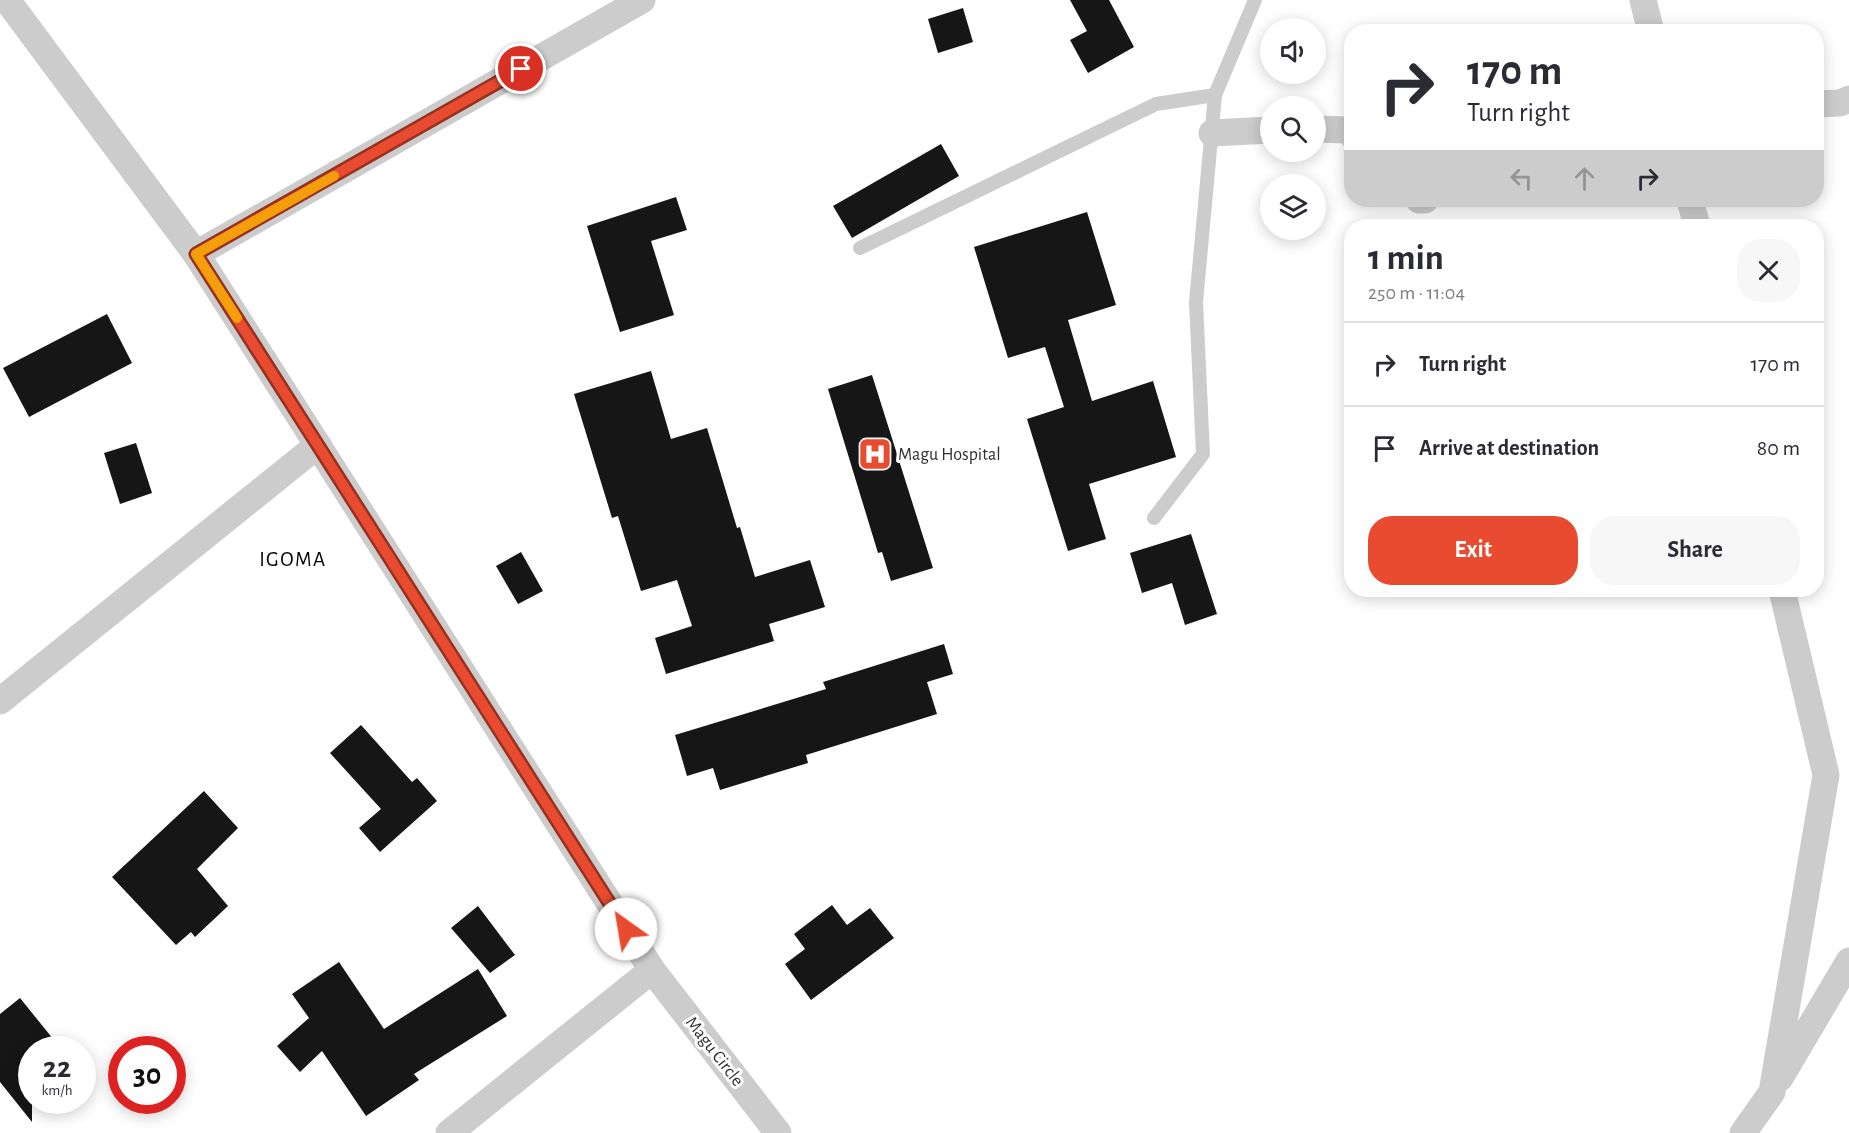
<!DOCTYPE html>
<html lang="en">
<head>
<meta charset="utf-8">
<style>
	:root { --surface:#fff; --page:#f7f7f7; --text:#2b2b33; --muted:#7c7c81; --line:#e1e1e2; --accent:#e84b2f }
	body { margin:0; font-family:"Alegreya Sans",sans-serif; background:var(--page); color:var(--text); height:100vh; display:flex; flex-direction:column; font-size:22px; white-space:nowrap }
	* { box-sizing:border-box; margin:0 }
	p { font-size:20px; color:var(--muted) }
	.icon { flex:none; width:33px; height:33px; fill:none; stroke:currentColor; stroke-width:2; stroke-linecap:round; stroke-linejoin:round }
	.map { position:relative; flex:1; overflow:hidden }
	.side { position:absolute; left:1344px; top:219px; width:480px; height:378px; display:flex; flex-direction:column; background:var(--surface); border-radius:24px; box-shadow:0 3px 15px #0003 }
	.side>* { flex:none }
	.top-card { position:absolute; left:1344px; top:24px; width:480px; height:183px; border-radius:24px; box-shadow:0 3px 15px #0003; background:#fff; color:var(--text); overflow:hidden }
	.fabs { position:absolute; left:1260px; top:18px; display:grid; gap:12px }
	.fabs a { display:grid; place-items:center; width:66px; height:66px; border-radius:50%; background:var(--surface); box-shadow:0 3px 15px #0003; font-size:30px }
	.speed { position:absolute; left:18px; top:1036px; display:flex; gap:12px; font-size:30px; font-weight:700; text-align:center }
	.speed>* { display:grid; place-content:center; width:78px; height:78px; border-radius:50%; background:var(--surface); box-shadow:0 3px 15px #0003; line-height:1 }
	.speed small { font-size:15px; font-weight:400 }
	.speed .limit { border:9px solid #d22; background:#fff; color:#111 }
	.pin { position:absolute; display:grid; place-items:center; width:51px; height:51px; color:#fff; margin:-26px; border:3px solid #fff; border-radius:50%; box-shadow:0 2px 6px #0007 }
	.me { position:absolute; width:66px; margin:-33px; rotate:328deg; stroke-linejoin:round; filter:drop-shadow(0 0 4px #0008) }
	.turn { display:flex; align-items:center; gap:21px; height:126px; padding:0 24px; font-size:27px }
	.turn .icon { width:78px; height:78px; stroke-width:2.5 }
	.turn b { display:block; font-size:42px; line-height:51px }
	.lanes { display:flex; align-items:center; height:57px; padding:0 24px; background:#0003; justify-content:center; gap:30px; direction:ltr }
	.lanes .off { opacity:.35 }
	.round { display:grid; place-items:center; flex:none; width:63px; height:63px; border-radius:24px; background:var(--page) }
	.headline { display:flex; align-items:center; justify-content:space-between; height:102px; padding:0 24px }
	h1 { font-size:36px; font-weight:700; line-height:45px }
	.button { display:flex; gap:12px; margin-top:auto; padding:12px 24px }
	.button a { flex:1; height:69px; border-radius:24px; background:var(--accent); color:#fff; font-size:24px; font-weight:700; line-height:69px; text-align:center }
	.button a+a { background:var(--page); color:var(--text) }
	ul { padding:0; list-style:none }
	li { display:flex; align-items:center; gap:18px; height:84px; padding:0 24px; border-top:2px solid var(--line) }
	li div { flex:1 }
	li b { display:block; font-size:22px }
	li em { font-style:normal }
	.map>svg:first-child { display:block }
</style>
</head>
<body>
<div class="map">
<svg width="1849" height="1133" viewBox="0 0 1849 1133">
	<rect width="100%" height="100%" fill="#fff"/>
	<g fill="#161616">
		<path d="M1070,0h39l25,47 -46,26 -18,-33 17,-9z"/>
		<path d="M963,8l10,34 -35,11 -10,-34z"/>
		<path d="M941,144l18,32 -107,62 -19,-32z"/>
		<path d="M676,197l11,33 -36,11 23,74 -54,17 -33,-106z"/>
		<path d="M1087,212l29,93 -48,15 24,81 61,-20 23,76 -87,27 17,55 -38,12 -41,-132 37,-12 -19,-60 -37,11 -34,-111z"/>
		<path d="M107,314l25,49 -103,54 -26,-49z"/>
		<path d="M651,371l20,68 36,-11 30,100 3,-1 15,50 55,-17 15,47 -56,17 5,17 -108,33 -11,-36 37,-12 -15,-46 -36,11 -23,-75 -6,2 -38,-124z"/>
		<path d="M872,375l61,193 -42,13 -9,-29 -4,1 -50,-164z"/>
		<path d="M136,443l16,50 -32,11 -16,-51z"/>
		<path d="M1191,534l26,80 -32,11 -13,-42 -30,10 -12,-40z"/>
		<path d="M521,552l22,39 -25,13 -22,-38z"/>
		<path d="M944,644l9,30 -26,8 10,32 -131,41 2,8 -88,27 -7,-22 -26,8 -12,-41 151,-46 -3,-7z"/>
		<path d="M361,725l51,57 5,-4 20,23 -57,51 -21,-24 22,-19 -51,-56z"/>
		<path d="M204,791l34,37 -41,41 31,37 -33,31 -4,-5 -15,13 -64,-68z"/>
		<path d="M832,905l15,20 23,-17 24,30 -83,62 -26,-36 20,-15 -11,-15z"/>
		<path d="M478,906l37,49 -25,18 -39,-45z"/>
		<path d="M339,962l45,67 94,-60 29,47 -93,58 5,6 -53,36 -44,-65 -22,21 -23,-26 32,-28 -17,-24z"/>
		<path d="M20,998l42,52h-30v72l-32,-40v-68z"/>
	</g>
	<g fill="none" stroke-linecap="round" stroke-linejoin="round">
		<g stroke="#ccc" stroke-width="14">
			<path d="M860,248l296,-144 59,-9"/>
			<path d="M1154,518l49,-64 -7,-152 19,-207 40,-95"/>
		</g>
		<g stroke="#ccc" stroke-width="27">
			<path d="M7,0l189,254"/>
			<path d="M1643,0l8,32"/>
			<path d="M1816,104l24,-1 9,-4"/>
			<path d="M1316,129l31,1 5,5"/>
			<path d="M1212,133l58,-3"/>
			<path d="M1419,200h6"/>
			<path d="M1690,200l7,26"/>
			<path d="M0,701l318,-256"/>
			<path d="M652,970l126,163"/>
			<path d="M1780,1078l69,-117"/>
			<path d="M449,1133l203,-163 -456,-716 446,-254"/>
			<path d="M1743,1133l29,-41 54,-317 -44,-185"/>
		</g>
	</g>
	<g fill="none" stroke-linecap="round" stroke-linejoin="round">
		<g stroke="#97311f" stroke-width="15">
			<path id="route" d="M521,69l-325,185 430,675"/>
		</g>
		<use href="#route" stroke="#e84b2f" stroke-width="10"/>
		<path stroke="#f59e0b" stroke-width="10" d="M237,318l-41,-64 138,-78"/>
	</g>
	<defs>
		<g id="hospital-square" transform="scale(1.725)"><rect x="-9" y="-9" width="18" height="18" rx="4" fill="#e84b2f" stroke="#fff"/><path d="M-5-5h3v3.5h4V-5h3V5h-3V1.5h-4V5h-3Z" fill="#fff"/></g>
	</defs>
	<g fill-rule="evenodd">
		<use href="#hospital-square" x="875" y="454"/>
	</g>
	<g text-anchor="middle" stroke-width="6" stroke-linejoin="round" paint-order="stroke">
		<g font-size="18" fill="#2f2f2f" stroke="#fff" text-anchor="start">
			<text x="898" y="460">Magu Hospital</text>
		</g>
		<g font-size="18" fill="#2f2f2f" stroke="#fff">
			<text transform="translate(715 1051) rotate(52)" y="6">Magu Circle</text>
		</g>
		<g font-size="21" letter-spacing="1.5" fill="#000" stroke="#fff">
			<text x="293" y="566">IGOMA</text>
		</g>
	</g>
</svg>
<div class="fabs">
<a><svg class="icon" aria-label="sound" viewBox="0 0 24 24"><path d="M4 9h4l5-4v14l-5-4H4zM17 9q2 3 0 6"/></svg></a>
<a><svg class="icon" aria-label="search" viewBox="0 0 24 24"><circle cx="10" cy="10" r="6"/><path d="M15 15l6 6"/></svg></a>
<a><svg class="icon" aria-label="layers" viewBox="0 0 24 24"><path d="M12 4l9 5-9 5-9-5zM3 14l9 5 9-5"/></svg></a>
</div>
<div class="speed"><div>22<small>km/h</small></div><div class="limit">30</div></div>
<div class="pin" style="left:521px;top:69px;background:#d93025"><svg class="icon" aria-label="arrive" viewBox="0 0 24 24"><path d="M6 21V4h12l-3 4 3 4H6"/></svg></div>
<svg class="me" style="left:626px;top:929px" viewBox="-20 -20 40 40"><circle r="19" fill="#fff"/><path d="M0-13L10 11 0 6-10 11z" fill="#e84b2f"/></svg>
<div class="top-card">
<div class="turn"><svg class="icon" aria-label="right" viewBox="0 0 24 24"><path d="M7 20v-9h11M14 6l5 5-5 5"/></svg><div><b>170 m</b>Turn right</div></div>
<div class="lanes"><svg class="icon off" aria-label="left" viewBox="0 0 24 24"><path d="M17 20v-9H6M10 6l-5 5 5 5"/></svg><svg class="icon off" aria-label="ahead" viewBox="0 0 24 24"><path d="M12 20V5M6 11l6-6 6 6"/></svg><svg class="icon" aria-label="right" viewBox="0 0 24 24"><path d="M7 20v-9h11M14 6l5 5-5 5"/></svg></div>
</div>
<section class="side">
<div class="headline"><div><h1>1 min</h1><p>250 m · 11:04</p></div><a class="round"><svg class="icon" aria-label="close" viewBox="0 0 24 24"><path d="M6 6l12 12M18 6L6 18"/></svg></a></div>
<ul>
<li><svg class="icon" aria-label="right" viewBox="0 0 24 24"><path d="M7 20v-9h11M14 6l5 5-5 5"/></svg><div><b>Turn right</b></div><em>170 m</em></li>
<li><svg class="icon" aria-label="arrive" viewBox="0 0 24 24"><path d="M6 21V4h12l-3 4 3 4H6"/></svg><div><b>Arrive at destination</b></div><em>80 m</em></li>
</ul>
<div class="button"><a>Exit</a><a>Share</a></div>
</section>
</div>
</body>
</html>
